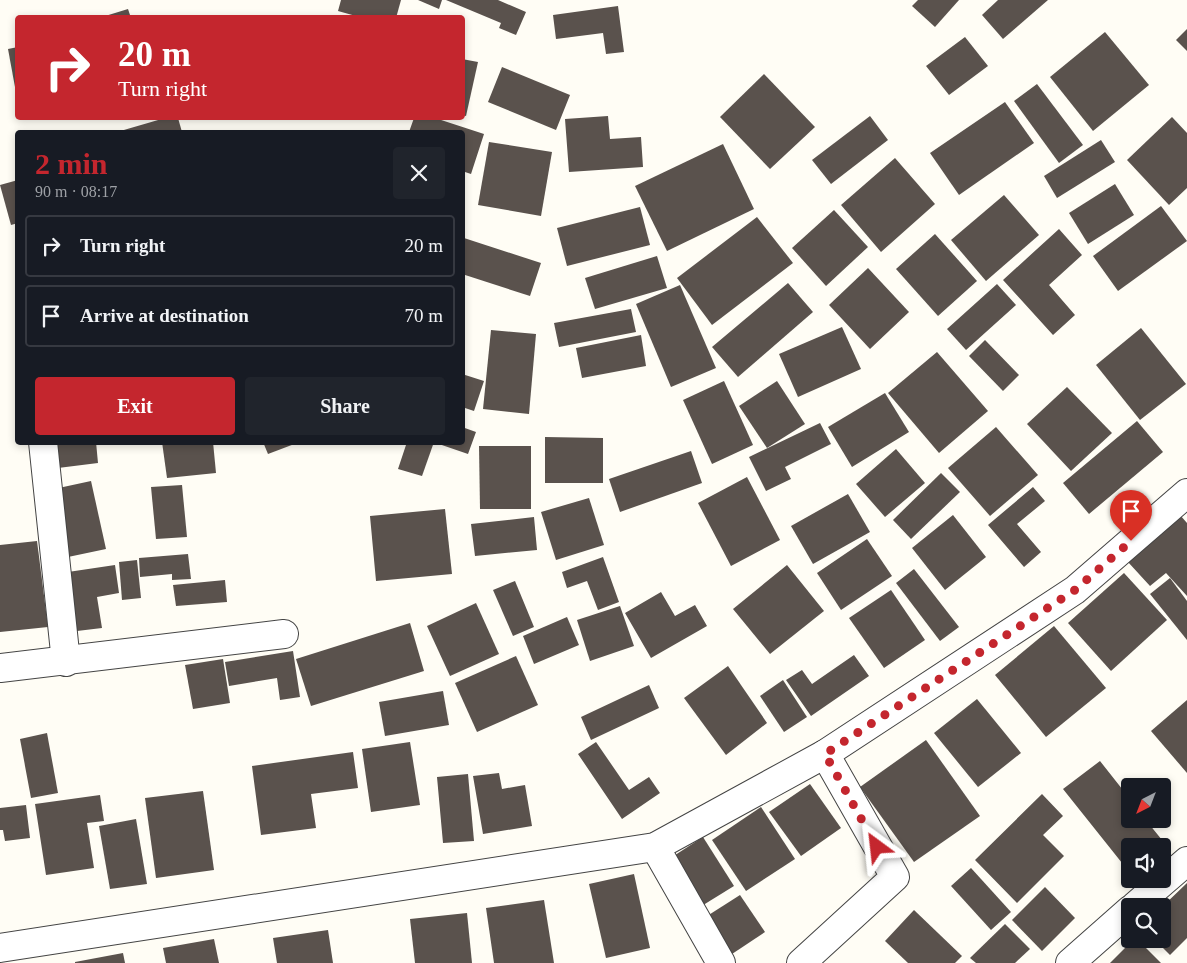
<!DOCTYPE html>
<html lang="en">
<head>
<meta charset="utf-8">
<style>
	:root { --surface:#171b24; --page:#20242c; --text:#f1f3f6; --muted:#9ea1a6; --line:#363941; --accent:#c4262e }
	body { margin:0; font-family:Georgia,serif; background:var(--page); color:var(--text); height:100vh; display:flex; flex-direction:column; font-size:19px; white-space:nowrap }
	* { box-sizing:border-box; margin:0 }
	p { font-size:16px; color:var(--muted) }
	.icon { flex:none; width:28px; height:28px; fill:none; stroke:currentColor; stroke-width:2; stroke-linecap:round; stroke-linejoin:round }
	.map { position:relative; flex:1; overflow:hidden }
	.side { position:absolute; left:15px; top:130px; width:450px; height:315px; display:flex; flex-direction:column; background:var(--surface); border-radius:5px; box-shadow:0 2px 8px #0003 }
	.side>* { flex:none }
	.guide { position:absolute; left:15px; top:15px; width:450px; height:105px; border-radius:5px; box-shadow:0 2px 8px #0003; background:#c4262e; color:#fff; overflow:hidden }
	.needle { width:32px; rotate:222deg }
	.controls { position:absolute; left:1121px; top:778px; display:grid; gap:10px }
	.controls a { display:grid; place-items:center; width:50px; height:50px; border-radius:5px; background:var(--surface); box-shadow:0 2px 8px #0003; font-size:25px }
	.pin { position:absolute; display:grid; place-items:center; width:42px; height:42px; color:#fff; margin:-51px -21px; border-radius:50% 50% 50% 0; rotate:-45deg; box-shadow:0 0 5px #0007 }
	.pin .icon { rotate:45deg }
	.me { position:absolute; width:55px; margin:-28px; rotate:330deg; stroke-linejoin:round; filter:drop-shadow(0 0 4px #0008) }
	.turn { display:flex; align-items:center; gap:18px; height:105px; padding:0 20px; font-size:22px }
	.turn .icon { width:65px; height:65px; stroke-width:2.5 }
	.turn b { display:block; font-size:35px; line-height:42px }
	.round { display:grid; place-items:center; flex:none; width:52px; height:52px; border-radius:5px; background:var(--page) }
	.head { display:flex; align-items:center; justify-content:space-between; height:85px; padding:0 20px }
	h1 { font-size:30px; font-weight:700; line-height:38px; color:var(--accent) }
	.action { display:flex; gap:10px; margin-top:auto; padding:10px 20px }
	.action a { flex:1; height:58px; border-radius:5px; background:var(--accent); color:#fff; font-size:20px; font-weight:700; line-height:58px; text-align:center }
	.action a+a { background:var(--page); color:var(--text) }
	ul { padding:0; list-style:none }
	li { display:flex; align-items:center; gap:15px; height:62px; margin:0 10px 8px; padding:0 10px; border:2px solid var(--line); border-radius:5px }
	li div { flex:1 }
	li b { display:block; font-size:19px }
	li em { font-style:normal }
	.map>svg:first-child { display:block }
</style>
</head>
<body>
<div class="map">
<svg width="1187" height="963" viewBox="0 0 1187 963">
	<rect width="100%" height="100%" fill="#fffdf5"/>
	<g fill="#5a524d">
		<path d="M341,0h60l-5,18h-33l-25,-7z"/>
		<path d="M418,0h24l-3,9z"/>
		<path d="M446,0h52l28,12 -10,23 -17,-7 2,-5z"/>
		<path d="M918,0h41l-24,27 -23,-21z"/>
		<path d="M998,0h50l-45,39 -21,-24z"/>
		<path d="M618,6l6,46 -18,2 -3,-21 -47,6 -3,-24z"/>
		<path d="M128,9l3,9h-29v-1z"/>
		<path d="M1187,29v22l-11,-11z"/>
		<path d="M1105,32l44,53 -56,46 -43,-54z"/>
		<path d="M965,37l23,29 -39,29 -23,-29z"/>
		<path d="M18,47v51h-1l-9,-49z"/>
		<path d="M462,59l16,3 -12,54 -4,-1z"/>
		<path d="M502,67l68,28 -14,35 -68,-28z"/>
		<path d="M764,74l51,53 -45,42 -50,-52z"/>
		<path d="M1037,84l46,61 -24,18 -45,-62z"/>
		<path d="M1005,102l29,41 -75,52 -29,-42z"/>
		<path d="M608,116l2,23 31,-2 2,30 -74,5 -4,-53z"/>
		<path d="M870,116l18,24 -57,44 -19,-24z"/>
		<path d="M1172,117l15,16v55l-18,17 -42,-45z"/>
		<path d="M165,118h13l4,14h-65z"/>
		<path d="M414,118h21l49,16 -13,40 -9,-3v-39h-53z"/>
		<path d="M1101,140l14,22 -58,36 -13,-22z"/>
		<path d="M489,142l63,10 -11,64 -63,-11z"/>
		<path d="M723,144l31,65 -87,42 -32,-65z"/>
		<path d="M895,158l40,46 -54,48 -40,-47z"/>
		<path d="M18,180v43l-7,2 -11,-40z"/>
		<path d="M1115,184l19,31 -46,29 -19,-31z"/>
		<path d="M1004,195l35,40 -53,46 -35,-41z"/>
		<path d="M1161,206l26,35 -69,50 -25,-35z"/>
		<path d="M640,207l10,38 -83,21 -10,-38z"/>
		<path d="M834,210l34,37 -42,39 -34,-38z"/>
		<path d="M757,217l36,46 -81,62 -35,-47z"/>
		<path d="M1059,229l23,26 -33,30 26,30 -22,20 -50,-55z"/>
		<path d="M935,234l42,47 -39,35 -42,-47z"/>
		<path d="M464,238l77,25 -11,33 -68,-22z"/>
		<path d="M657,256l10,32 -72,21 -10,-31z"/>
		<path d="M868,268l41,44 -39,37 -41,-44z"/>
		<path d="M788,283l25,29 -75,65 -26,-30z"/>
		<path d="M997,284l19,21 -50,45 -19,-21z"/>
		<path d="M680,285l36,83 -45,19 -35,-83z"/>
		<path d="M631,309l5,23 -77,15 -5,-24z"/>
		<path d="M842,327l19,42 -63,28 -19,-43z"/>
		<path d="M1141,328l45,56 -46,36 -44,-55z"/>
		<path d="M491,330l45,4 -7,80 -46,-5z"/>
		<path d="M641,335l5,31 -64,12 -6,-30z"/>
		<path d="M985,340l34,35 -16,16 -34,-35z"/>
		<path d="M937,352l51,59 -49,42 -51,-60z"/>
		<path d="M462,374l22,7 -10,30 -12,-4z"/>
		<path d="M724,381l29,64 -41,19 -29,-64z"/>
		<path d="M777,381l28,43 -38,24 -28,-42z"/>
		<path d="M1067,387l45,46 -41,38 -44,-47z"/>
		<path d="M885,393l24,39 -57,35 -24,-40z"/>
		<path d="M1137,421l26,31 -74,62 -26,-31z"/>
		<path d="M820,423l11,21 -46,23 6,12 -25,12 -17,-34z"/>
		<path d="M462,427l14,5 -8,22 -32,-11 26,-1z"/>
		<path d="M996,427l42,48 -48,41 -42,-48z"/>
		<path d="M545,437l58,1v45h-58z"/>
		<path d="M55,442h41l2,21 -40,5z"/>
		<path d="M162,442h51l3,31 -49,5z"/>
		<path d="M263,442h34v1l-29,11z"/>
		<path d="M407,442h27l-12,34 -24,-7z"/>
		<path d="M479,446h52v63h-51z"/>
		<path d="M896,449l29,34 -40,34 -29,-33z"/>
		<path d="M691,451l11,32 -82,29 -11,-33z"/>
		<path d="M941,473l19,19 -49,47 -18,-19z"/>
		<path d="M747,477l33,63 -49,26 -33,-63z"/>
		<path d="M91,481l15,68 -38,8 -14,-68z"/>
		<path d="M182,485l5,52 -31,2 -5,-52z"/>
		<path d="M1033,487l12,14 -28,23 24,28 -17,15 -36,-42z"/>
		<path d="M848,494l22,38 -57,32 -22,-38z"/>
		<path d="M589,498l15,47 -48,15 -15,-48z"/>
		<path d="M445,509l7,65 -76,7 -6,-65z"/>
		<path d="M953,515l33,42 -41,33 -33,-42z"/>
		<path d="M1180,515l7,8v73l-21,-23 -16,13 -22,-24z"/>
		<path d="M534,517l3,33 -62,6 -4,-32z"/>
		<path d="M867,539l25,37 -51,34 -24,-37z"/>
		<path d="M37,541l11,86 -48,5v-87z"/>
		<path d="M188,554l3,25 -19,1v-6l-32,3 -1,-19z"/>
		<path d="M603,557l16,45 -21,8 -11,-29 -20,7 -5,-16z"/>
		<path d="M137,560l4,38 -19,2 -3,-38z"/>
		<path d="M115,565l4,28 -22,4 5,31 -25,3 -9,-59z"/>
		<path d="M787,565l37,46 -54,43 -37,-45z"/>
		<path d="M914,569l45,58 -19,14 -44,-58z"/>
		<path d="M1124,573l43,47 -56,51 -43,-48z"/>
		<path d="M1170,578l17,23v39l-37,-46z"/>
		<path d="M225,580l2,22 -51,4 -3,-21z"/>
		<path d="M515,581l19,46 -21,9 -20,-46z"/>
		<path d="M891,590l34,50 -41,28 -35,-50z"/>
		<path d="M661,592l14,24 20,-11 12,21 -56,32 -26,-45z"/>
		<path d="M476,603l23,51 -49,22 -23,-50z"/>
		<path d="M620,606l14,40 -44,15 -13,-41z"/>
		<path d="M567,617l12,28 -45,19 -11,-28z"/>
		<path d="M410,623l14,48 -113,35 -15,-47z"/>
		<path d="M1054,626l52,62 -60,49 -51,-62z"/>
		<path d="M293,651l7,46 -20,3 -3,-22 -48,8 -4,-24z"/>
		<path d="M854,655l15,21 -58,40 -25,-36 16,-10 10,14z"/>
		<path d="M516,656l22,49 -61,27 -22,-49z"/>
		<path d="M223,659l7,44 -37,6 -8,-44z"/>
		<path d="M728,666l39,57 -41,32 -42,-57z"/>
		<path d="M783,680l24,37 -23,15 -24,-36z"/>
		<path d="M649,685l10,23 -68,32 -10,-23z"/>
		<path d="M443,691l6,34 -64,11 -6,-34z"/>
		<path d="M977,699l44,54 -43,34 -44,-54z"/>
		<path d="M1187,700v73l-36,-42z"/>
		<path d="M47,733l11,60 -27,5 -11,-59z"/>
		<path d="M926,740l54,76 -66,46 -54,-75z"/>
		<path d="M410,742l10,63 -49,7 -9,-63z"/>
		<path d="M596,742l33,48 20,-13 11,16 -38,26 -44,-65z"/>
		<path d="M353,752l5,36 -47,6 5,34 -55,7 -9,-69z"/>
		<path d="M1100,761l30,38v20h15l17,21 -8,6h-24v19l-4,3 -63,-79z"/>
		<path d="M499,773l3,16 23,-4 7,41 -49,8 -10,-58z"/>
		<path d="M468,774l6,67 -31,2 -6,-66z"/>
		<path d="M810,784l31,44 -40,28 -32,-44z"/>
		<path d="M203,791l11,79 -58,8 -11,-80z"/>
		<path d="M1042,794l21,22 -20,19 21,21 -47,47 -42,-43z"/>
		<path d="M100,795l4,26 -17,2 7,45 -48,7 -11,-71z"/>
		<path d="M26,805l4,33 -25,3 -2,-11h-3v-22z"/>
		<path d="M761,807l34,52 -49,32 -34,-51z"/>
		<path d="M136,819l11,65 -37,5 -11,-63z"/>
		<path d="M703,837l31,49 -34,21 -31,-48z"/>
		<path d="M971,868l40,44 -20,18 -40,-44z"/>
		<path d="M634,874l16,74 -44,10 -17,-74z"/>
		<path d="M1187,883v55l-17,17 -16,-16h8v-32z"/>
		<path d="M1045,887l30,31 -33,33 -30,-31z"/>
		<path d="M740,895l25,37 -36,24 -25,-38z"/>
		<path d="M544,900l10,63h-60l-8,-55z"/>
		<path d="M914,910l48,46 -7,7h-47l-23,-22z"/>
		<path d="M467,913l5,50h-57l-5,-44z"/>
		<path d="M1005,924l25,25 -15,14h-39l-6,-5z"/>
		<path d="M328,930l5,33h-56l-4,-25z"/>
		<path d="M214,939l5,24h-53l-3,-15z"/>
		<path d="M1134,939h3l24,24h-51z"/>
		<path d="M123,953l2,10h-50v-1z"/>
	</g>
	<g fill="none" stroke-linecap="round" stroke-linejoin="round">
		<g stroke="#444" stroke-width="30">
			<g id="minor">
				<path d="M43,442l23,220"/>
				<path d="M0,668l284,-34"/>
				<path d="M655,847l66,116"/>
				<path d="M1135,906l52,-45"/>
				<path d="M0,948l655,-101 170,-93 250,-164 112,-97"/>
				<path d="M801,963l94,-86 -70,-123"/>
				<path d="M1070,963l60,-53"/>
			</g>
		</g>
		<use href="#minor" stroke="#fff" stroke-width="28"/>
	</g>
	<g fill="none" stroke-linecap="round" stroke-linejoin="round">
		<path stroke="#c4262e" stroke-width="9" stroke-dasharray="0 16.2" d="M877,847l-52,-93 250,-164 56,-49"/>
	</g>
</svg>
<div class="controls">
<a><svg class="needle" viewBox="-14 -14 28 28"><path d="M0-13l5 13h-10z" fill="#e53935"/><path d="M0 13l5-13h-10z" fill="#9ea1a6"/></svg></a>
<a><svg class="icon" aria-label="sound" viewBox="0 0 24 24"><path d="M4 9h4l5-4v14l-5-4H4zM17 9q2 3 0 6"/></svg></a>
<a><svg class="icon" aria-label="search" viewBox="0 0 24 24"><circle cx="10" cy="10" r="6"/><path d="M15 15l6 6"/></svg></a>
</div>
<div class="pin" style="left:1131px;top:541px;background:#d93025"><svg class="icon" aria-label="arrive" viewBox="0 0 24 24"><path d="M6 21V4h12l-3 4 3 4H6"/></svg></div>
<svg class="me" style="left:877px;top:847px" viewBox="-20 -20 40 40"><path d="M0-17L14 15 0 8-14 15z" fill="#c4262e" stroke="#fff" stroke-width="4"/></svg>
<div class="guide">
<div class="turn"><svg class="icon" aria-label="right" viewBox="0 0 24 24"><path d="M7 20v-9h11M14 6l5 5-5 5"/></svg><div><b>20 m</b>Turn right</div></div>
</div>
<section class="side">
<div class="head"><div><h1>2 min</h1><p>90 m · 08:17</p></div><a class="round"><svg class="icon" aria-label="close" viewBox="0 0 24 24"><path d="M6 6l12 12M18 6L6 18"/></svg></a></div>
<ul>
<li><svg class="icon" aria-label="right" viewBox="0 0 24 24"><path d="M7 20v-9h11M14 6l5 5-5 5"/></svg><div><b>Turn right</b></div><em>20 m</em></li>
<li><svg class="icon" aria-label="arrive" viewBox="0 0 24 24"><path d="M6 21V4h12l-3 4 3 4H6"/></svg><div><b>Arrive at destination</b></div><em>70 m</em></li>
</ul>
<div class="action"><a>Exit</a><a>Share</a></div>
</section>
</div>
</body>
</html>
